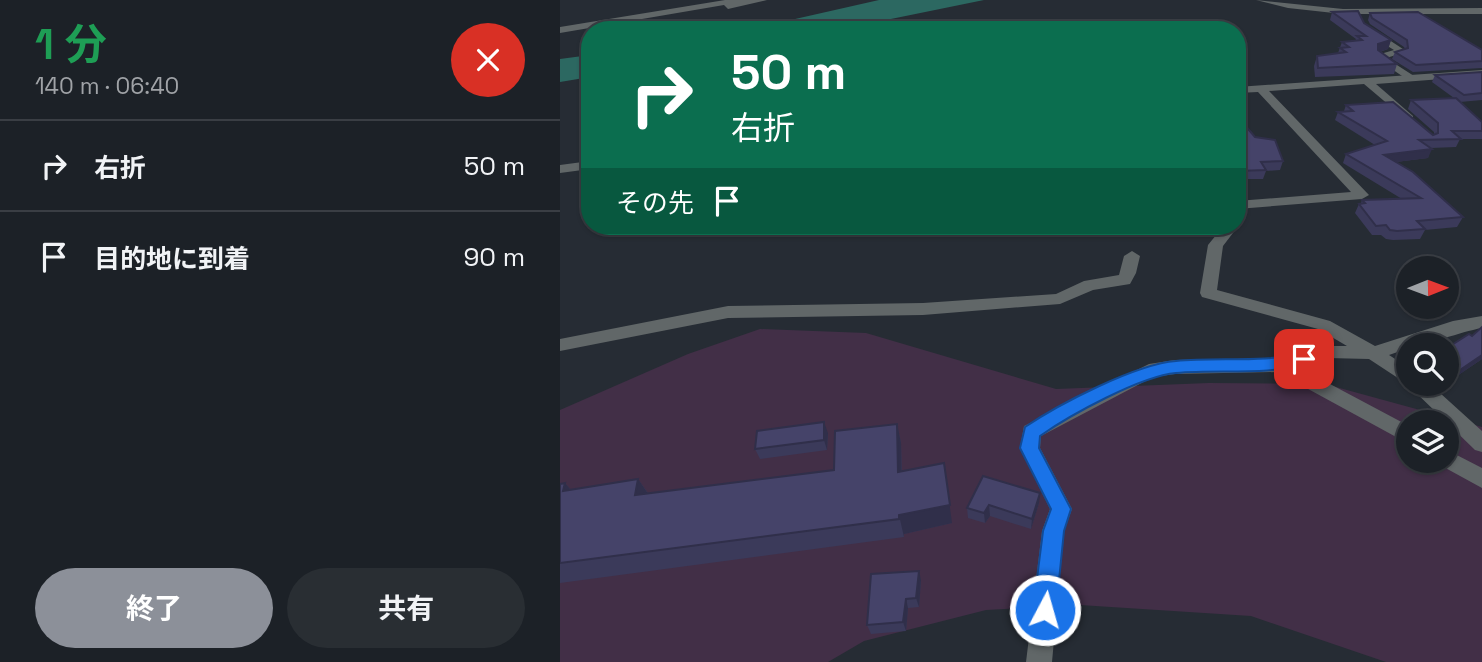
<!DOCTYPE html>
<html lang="ja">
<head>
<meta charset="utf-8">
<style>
	:root { --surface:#1c2127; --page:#292e33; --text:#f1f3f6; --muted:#a0a3a7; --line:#3a3e44; --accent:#8c9099 }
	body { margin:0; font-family:"Space Grotesk","Noto Sans JP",sans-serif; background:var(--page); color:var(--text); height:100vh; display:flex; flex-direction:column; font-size:26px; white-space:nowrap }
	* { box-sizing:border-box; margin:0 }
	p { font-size:23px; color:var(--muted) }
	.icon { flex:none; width:38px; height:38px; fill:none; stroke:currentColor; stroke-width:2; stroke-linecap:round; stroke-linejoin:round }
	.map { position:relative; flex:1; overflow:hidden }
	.drawer { display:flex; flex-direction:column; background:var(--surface); width:560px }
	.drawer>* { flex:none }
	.top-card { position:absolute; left:21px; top:21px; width:665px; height:214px; border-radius:28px; box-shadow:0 2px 5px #0004,0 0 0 2px var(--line); background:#0b6e4f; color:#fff; overflow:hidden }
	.needle { width:46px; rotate:89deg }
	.controls { position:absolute; left:836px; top:256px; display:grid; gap:14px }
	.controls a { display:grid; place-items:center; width:63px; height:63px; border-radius:50%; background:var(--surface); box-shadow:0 2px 5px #0004,0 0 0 2px var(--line); font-size:35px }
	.pin { position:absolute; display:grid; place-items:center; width:60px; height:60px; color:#fff; margin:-30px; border-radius:14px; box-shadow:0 4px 10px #0006 }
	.me { position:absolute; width:77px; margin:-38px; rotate:6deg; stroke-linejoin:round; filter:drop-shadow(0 0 5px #0008) }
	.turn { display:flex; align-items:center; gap:24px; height:147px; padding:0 35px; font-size:32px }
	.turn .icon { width:91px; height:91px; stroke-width:2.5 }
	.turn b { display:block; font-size:49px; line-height:60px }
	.then { display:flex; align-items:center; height:66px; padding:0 35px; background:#0003; gap:14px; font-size:26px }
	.round { display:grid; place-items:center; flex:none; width:74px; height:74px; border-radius:37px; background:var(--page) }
	.summary { display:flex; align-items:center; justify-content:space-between; height:119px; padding:0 35px }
	h1 { font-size:42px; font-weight:700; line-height:52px; color:#1e9e55 }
	.primary-button { display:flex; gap:14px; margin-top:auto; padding:14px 35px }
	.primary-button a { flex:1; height:80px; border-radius:42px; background:var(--accent); color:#fff; font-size:28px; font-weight:700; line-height:80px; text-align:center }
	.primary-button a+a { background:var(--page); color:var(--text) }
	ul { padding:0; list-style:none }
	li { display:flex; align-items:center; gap:21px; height:91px; padding:0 35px; border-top:2px solid var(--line) }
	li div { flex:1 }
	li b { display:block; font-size:26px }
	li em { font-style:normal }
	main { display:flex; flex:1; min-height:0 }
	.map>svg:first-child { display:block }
</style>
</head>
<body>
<main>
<section class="drawer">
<div class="summary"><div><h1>1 分</h1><p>140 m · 06:40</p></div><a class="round" style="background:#d93025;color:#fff"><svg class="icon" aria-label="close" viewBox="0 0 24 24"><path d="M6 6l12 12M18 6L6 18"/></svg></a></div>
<ul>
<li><svg class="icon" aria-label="right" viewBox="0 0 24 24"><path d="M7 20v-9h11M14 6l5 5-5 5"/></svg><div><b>右折</b></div><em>50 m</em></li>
<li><svg class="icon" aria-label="arrive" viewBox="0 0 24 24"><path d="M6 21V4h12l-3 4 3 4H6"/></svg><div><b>目的地に到着</b></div><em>90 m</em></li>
</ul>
<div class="primary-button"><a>終了</a><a>共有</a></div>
</section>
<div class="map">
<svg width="922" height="662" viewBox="0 0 922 662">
	<rect width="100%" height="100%" fill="#262c34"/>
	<path fill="#422f47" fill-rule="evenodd" d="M200,329l106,4 190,56 153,-6 116,1 157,43v235h-96l-135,-46 -171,-11 -94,5 -122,31 -36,21h-268v-252l128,-56zM849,422h38v38h-38z"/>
	<g fill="#2c6861">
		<path d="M319,0h105l-147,30h-90z"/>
		<path d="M30,55v22l-30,5v-23z"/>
	</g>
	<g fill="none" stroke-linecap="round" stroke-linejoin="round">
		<path fill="#616768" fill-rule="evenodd" d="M811,32h6l26,17v4l-17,5 28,18v4h-6l-31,-21v-4l17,-5 -23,-14z"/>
		<g fill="#616768" fill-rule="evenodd">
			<path d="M165,0h42l-39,9 -4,-4 -164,28v-6z"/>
			<path d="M922,70v6l-106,8 37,32v4l-4,2 -45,-38 -95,7 100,104 -7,4 -125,10v-8l114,-9 -93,-100 -21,1v-6z"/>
			<path d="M30,161v8l-30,4v-8z"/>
			<path d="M660,226h14l2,3 -13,17 -6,44 113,31 45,25 78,-25 29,-5v12c-23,4 -52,17 -73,17v3l-20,7 20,13v15h20l53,48v21l-7,-2 -68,-66 -38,-25 -41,-1 -30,9 111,59v18l-132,-72 -102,2 -22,3 -112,59 -1,12 32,61 -8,22 -12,131h-26l16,-131 8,-22 -30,-61 4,-22 125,-62 26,-4 105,-2 48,-12h19l-29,-17 -116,-32 -2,-4 8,-48 13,-16z"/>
			<path d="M572,251l8,5 -4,17 -6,11 -37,6 -33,14 -137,11 -195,3 -168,33v-12l168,-33 195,-3 133,-9 28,-13 35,-6 5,-19z"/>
			<path d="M887,450l35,18v20l-42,-23 -3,-5h10z"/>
		</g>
		<path fill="#616768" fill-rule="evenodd" d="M696,0l87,9 139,-1v6h-139l-55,-6z"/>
	</g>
	<g fill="#3b3a5a">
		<path d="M772,12l32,11 27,17 -3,9 -8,3 17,12 -3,10 -79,3 -1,-11 3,-10 21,-3 4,-11 13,-1 1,-2 -26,-19z"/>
		<path d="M810,13l112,37v18l-69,4 -21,-13 3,-7 10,-3 -1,-2 -34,-23 -2,-4z"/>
		<path d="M922,72v28l-22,2 22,20v17h-22l-4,8 -25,1 -3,10 -32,4 67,55 -6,10 -32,3 -5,9 -27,1 -7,-1 -5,-4h-9l-17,-22 4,-9 2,-1 1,-3 40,-1 -59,-36 3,-9 29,-9 -40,-25 3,-8 6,-1 2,-6 87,30 1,-1v-2l-26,-23 3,-9 43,-2 -22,-16 3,-7z"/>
		<path d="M677,116l18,21 28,24 -3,9 -14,1 -3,8h-26z"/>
		<path d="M912,336l10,23 -31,21 -4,-3v-29z"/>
		<path d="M337,424l4,19 1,28 50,52 -48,11v3l-344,46v-99l5,-1 6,7 67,-11 10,14 186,-23z"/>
		<path d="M268,433l-1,17 -67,9 -5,-10z"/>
		<path d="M423,476l56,27 -8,26 -41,-13 -5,7 -17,-5 -1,-10z"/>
		<path d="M361,580l-2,27 -11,1 -2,23 -35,3 -4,-9z"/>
	</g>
	<g fill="#302f4a">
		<path d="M831,40l-3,9 -13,4 3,-9z"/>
		<path d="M872,149l-4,9 -48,6 4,-9z"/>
		<path d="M922,355v4l-31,21 6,-8z"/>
		<path d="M264,422l4,11 -1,17 -3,-10z"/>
		<path d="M337,424l4,19 1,48 -4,-19z"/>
		<path d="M384,463l8,60 -48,11v3l-5,-22z"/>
		<path d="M78,479l13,19 -16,-3z"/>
		<path d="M5,483l16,19 -18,-11z"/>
		<path d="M480,493l-1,10 -8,26 1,-10z"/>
		<path d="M429,505l1,11 -5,7 -1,-10z"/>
		<path d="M359,571l2,9 -2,27 -3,-9z"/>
		<path d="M346,599l2,9 -2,23 -3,-9z"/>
	</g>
	<g fill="#454369" stroke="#302f4a" stroke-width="2">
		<path d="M798,11l6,12 27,17 -13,4v6l19,14 -79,4 -1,-12 29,-4 -6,-4 9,-1 -7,-5 20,-2 -5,-4h9l-34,-24z"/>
		<path d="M858,12l64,38v11l-66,4 -21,-13 13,-4 -1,-8 -35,-22 -2,-5z"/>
		<path d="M922,72v21l-18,2 -29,-20z"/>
		<path d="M896,98l26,24v9h-30l9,8 -42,1 13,9 -48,6 29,17 50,45 -46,4 8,8 -28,2 -7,-1 -4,-5 -10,1 -17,-22 6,-1 -3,-3 59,-2 -75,-44 41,-13 -49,-29 15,-1 -7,-6 47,-3 40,33 5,-2v-10l-27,-23z"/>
		<path d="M677,116l18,21 20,3 8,21 -22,1 5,8 -29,1z"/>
		<path d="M922,327v28l-25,17 -10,-6v-18l22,-14 3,2z"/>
		<path d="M264,422v18l-69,9 2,-18z"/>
		<path d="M337,424l1,48 46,-9 6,42 -51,10v4l-339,44v-79l5,-1 -2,8 75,-12 -3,16 199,-25 1,-39z"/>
		<path d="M423,476l57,17 -8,26 -43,-14 -5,8 -17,-5z"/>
		<path d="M359,571l-3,27 -10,1 -3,23 -36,3 4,-51z"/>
	</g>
	<path fill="#1a73e8" stroke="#114b97" stroke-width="2" d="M744,353l9,6 -3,4c-44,13 -88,6 -134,10 -35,3 -106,42 -136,63l-1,12 32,61 -7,22 -8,79 -3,8 -8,3 -9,-3 -3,-8 10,-79 8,-22 -31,-61 5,-21c34,-23 111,-63 151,-66 43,-4 86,2 128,-8z"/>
</svg>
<div class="controls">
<a><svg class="needle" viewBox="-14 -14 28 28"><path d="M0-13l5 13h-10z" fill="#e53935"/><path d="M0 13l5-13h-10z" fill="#a0a3a7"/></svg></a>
<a><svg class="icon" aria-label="search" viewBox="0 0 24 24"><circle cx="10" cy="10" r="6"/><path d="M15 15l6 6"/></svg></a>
<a><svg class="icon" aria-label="layers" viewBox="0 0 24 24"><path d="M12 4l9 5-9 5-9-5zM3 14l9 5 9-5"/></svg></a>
</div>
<div class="pin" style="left:744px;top:359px;background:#d93025"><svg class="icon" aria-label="arrive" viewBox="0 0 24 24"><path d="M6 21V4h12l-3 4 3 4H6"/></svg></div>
<svg class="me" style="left:485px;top:610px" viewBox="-20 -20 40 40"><circle r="17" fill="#1a73e8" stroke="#fff" stroke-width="3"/><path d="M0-11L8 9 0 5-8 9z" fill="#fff"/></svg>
<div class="top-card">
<div class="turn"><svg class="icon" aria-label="right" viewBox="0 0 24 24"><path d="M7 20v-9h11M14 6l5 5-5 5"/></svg><div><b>50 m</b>右折</div></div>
<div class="then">その先<svg class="icon" aria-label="arrive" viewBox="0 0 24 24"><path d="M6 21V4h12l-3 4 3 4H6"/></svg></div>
</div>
</div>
</main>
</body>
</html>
